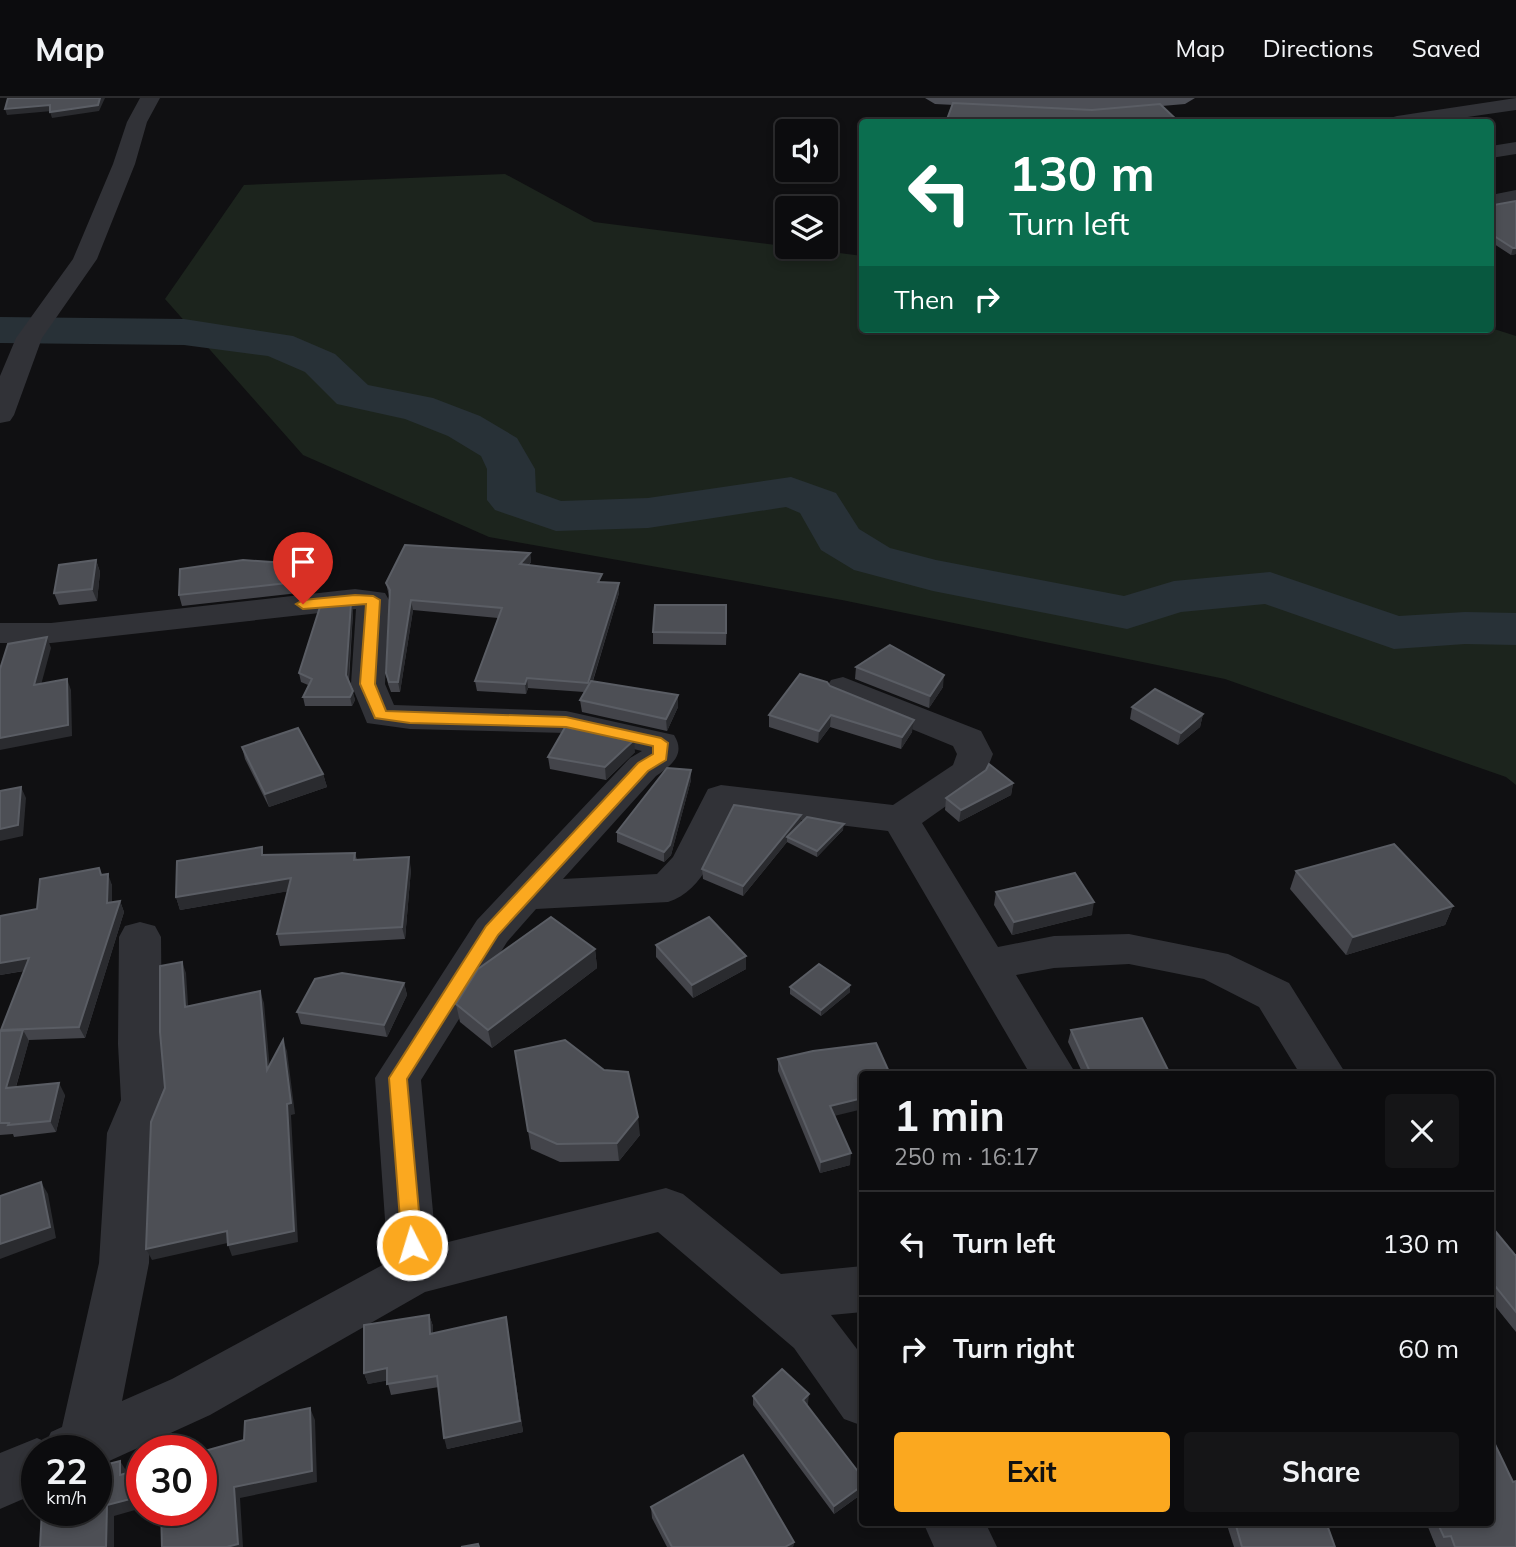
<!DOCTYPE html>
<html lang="en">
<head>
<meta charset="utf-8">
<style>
	:root { --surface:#0c0c0e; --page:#151517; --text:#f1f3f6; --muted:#9a9b9e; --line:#2c2c2e; --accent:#fba81f }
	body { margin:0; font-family:Mulish,sans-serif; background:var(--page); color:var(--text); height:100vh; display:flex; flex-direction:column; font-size:26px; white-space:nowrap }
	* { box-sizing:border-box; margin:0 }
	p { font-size:23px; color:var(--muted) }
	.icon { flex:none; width:38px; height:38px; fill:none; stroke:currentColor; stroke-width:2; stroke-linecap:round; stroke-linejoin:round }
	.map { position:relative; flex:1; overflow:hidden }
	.drawer { position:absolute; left:859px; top:973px; width:635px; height:455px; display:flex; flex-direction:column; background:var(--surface); border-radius:7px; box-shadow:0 4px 10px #0003,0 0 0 2px var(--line) }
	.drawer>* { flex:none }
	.top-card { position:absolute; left:859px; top:21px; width:635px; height:214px; border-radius:7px; box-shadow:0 4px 10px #0003,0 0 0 2px var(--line); background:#0b6e4f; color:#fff; overflow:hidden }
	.tools { position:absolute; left:775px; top:21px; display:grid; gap:14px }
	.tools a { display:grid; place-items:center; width:63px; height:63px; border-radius:7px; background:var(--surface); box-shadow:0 4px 10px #0003,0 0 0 2px var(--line); font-size:35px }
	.speed { position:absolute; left:21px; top:1337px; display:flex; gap:14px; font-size:35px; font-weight:700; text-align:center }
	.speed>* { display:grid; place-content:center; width:91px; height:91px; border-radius:50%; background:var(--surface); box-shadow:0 4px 10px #0003,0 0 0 2px var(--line); line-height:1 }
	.speed small { font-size:18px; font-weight:400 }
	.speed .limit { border:10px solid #d22; background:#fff; color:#111 }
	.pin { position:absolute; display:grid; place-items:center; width:60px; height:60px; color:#fff; margin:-72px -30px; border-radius:50% 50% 50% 0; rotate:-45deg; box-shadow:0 0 7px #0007 }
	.pin .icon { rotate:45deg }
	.me { position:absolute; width:77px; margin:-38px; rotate:355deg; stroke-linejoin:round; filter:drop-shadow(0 0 5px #0008) }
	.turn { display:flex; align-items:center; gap:24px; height:147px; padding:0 35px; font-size:32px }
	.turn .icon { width:91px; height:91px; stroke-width:2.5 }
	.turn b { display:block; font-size:49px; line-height:60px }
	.then { display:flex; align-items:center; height:66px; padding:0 35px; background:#0003; gap:14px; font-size:26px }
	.round { display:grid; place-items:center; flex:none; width:74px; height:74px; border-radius:7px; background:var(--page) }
	.head { display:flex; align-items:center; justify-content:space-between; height:119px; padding:0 35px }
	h1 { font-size:42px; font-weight:700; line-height:52px }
	.cta { display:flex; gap:14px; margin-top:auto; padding:14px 35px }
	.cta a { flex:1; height:80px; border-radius:7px; background:var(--accent); color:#111; font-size:28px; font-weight:700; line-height:80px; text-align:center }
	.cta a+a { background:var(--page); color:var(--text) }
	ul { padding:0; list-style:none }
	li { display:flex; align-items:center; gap:21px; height:105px; padding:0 35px; border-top:2px solid var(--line) }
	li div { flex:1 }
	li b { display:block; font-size:26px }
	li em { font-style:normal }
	header { display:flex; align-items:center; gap:42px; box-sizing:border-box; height:98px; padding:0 35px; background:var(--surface); border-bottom:2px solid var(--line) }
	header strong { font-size:33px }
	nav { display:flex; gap:38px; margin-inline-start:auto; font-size:24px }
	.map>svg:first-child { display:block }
</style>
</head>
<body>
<header>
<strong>Map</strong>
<nav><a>Map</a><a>Directions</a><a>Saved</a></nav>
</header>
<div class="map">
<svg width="1516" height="1449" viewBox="0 0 1516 1449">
	<rect width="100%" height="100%" fill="#101012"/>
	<path fill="#1c241d" d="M505,76l89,48 269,34v73l628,-1 25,8v449l-10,-8 -281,-98 -383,-79 -353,-63 -186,-82 -138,-156 79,-114z"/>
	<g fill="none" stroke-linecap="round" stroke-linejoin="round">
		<path fill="#283137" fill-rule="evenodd" d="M0,219l184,2 109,17 42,18 33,31 65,13 47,18 37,22 18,31 1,23 25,9 87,-3 143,-21 45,16 23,36 31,19 46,12 188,36 50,-15 96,-9 129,44 66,-4 51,1v32l-51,-1 -71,5 -129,-45 -84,8 -54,17 -194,-38 -79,-21 -33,-20 -21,-37 -14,-6 -138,21 -92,3 -61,-21 -8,-10v-31l-6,-13 -33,-20 -43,-17 -68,-15 -32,-32 -37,-16 -84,-11 -184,-2z"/>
		<g fill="#313237" fill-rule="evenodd">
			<path d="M140,0h20l-13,24 -12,42 -38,95 -55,79 -28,77 -4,6 -10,2v-47l16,-38 57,-79 40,-95 14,-42z"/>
			<path d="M1516,0v12l-83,12h-46l3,-4 7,-2z"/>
			<path d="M1516,44v12l-25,4v-12z"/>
			<path d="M1516,92v14l-25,5v-14z"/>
			<path d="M355,491l30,4 4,7 -4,84 9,21 172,6 108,24c12,19 -2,30 -18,41l-93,103 94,-5 16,-17 35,-68 13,-4 172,20 60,-40 4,-11 -4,-8 -122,-50 -5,-8 5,-8 12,-3 138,54 12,23 -10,26 -61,43 76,124 56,-11 75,-2 99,20 61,29 57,91h-46l-41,-67 -55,-28 -75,-15 -75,4 -38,7 60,99h-46l-142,-243 -155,-19c-15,32 -28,79 -65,90l-132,7 -29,33 -86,138 15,165 230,-57 17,6 98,80 82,-8v46l-32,3 32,42v69l-19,-7 -50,-71 -136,-116 -233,60 -215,123 -114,52v-16h-59v42l-37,16v-56l37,-15 9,4 5,-10 11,-5 37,-164 8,-130 14,-33 -3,-56 1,-107 6,-11 15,-4 15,4 6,11 1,107 5,56 -14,33 -4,130 -27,138 50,-22 216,-117 -13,-184 102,-158 153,-162 12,-7 -76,-18 -156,-4 -43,-6 -16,-39 5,-75 -305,34h-51v-20h51z"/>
			<path d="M923,1424h62l12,25h-63z"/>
		</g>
		<path fill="#4d4f56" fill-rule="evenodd" d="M925,0h270l-10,6 -93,8 -157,-8z"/>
	</g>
	<g fill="#43444a">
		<path d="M953,5l226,19h-233z"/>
		<path d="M1516,103v53l-5,1 -20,-13v-40l3,3z"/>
		<path d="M530,455l1,9 -2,3 74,17 16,11 -26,88 85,14v12l-11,24 -85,-19 -2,-12 4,-8 -56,-4 -2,6 -49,-3 -2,-10 23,-63 -85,-8 -13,82h-9l-3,-8 -2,-11 3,-77 -3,-13z"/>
		<path d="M96,462l4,12 -3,29 -38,4 -5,-12z"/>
		<path d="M316,477l-9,17 -125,14 -3,-11z"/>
		<path d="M351,505l2,9 -4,69 6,19 -3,6h-47l-2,-9 5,-12 -7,-3 -2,-9z"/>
		<path d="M727,519l-1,28 -73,-1v-12z"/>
		<path d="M856,569l87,20 -14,21 -74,-29z"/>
		<path d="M830,588l82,46 -11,17 -71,-22 -12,16 -49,-16v-12z"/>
		<path d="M1132,609l71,7 -3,13 -22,18 -48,-26z"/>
		<path d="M242,649l81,27 4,13 -58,20 -24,-48z"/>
		<path d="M635,654l-29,28 -56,-11 -2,-12z"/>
		<path d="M691,672v10l-20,75 -7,7 -47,-20v-10z"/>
		<path d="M1013,685l-2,12 -52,27 -14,-12 1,-12z"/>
		<path d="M801,717v8l42,7 -26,27 -30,-15 -44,54 -40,-17 -1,-10z"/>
		<path d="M355,755l2,7 54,9 -6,70 -125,7 -3,-12 11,-43 -108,19 -4,-13 88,-42z"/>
		<path d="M1296,773l157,35 -8,19 -99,30 -56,-66z"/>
		<path d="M102,777l10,10v17l8,-1 4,11 -39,126 -56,2 -13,47 49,8 -9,37 -42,5 -1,-3 -13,1v-104h1l23,-60 -24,4v-59l37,-7z"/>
		<path d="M996,794l96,23 -80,20 -18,-30z"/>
		<path d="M656,847l90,24 -53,29 -37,-41z"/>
		<path d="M595,851l2,19 -105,80 -32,-26 -4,-18z"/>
		<path d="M404,885l3,12 -20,42 -86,-13 -4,-12z"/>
		<path d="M850,887v7l-29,24 -31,-22v-7z"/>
		<path d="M1071,932l99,44h-87l-15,-32z"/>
		<path d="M515,953l125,84 -21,26 -59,1 -29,-13z"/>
		<path d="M778,961l57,57 15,49 -30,8 -42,-102z"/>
		<path d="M1491,1128l24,29h1v77l-25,-31z"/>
		<path d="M429,1217l4,11v7l73,-16 17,115 -76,17 -8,-62 -48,8 -4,-15 -19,4 -4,-11z"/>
		<path d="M753,1298l55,7 -1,2 56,73v15l-29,21 -81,-109z"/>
		<path d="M1513,1384l3,65h-80l-10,-25h65z"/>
		<path d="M651,1409l143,35 -1,5h-126l-15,-29z"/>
		<path d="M1226,1424h100l9,25h-101z"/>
	</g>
	<g fill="#2a2b2f">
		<path d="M100,0h5l-6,13 -47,7 -2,-6z"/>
		<path d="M50,7l2,6 -45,4 -2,-6z"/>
		<path d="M1513,150h3v6l-5,1z"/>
		<path d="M530,455l1,9 -10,12 -1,-10z"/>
		<path d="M96,462l4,12 -3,29 -5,-12z"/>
		<path d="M314,467l2,10 -9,17 -2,-11z"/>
		<path d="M619,485v10l-30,100 -1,-10z"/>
		<path d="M411,502l2,10 -13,82 -2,-10z"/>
		<path d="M351,505l2,9 -5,72 -2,-9z"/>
		<path d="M47,539l4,11 -13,48 -4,-11z"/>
		<path d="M944,577l-1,12 -14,21 1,-12z"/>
		<path d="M527,580l1,10 -2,6 -1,-10z"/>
		<path d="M67,581l4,11 1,46 -72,14v-12z"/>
		<path d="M353,593l2,9 -3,6 -2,-9z"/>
		<path d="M678,597v12l-11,24 -1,-12z"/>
		<path d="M1203,616l-3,13 -22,18 3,-12z"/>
		<path d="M831,617l-1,12 -12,16 1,-12z"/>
		<path d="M914,622l-2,12 -11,17 1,-12z"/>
		<path d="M634,642l1,12 -29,28 -1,-13z"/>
		<path d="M691,672v10l-20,75 -7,7v-10z"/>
		<path d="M323,676l4,13 -58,20 -4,-13z"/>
		<path d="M1013,685l-2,12 -52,27 2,-12z"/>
		<path d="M21,689l5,11 -3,38 -23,5v-12z"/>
		<path d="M801,717v10l-14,12v5l-44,54v-10z"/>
		<path d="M844,726l-1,6 -26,27v-6z"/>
		<path d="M409,759l2,12 -6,70 -3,-12z"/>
		<path d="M108,776l4,11v30l-5,-12z"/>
		<path d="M291,780l4,12 -115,20 -4,-13z"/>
		<path d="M120,803l4,11 -39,126 -6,-11z"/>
		<path d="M1094,804l-2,13 -80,20 2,-13z"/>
		<path d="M1453,808l-8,19 -99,30 7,-18z"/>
		<path d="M595,851l2,19 -105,80 -4,-18z"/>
		<path d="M746,858v13l-53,29 -1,-13z"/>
		<path d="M29,860l5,11 -34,6v-12z"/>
		<path d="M182,864l4,11 3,46 -4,-12z"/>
		<path d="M404,885l3,12 -20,42 -3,-12z"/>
		<path d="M850,887v7l-29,24v-6z"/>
		<path d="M260,893l4,12 7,78 -4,-11z"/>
		<path d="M23,932l6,11 -17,59 -6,-12z"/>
		<path d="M283,942l4,11 8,63 -4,1 7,127 -66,14 -4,-11z"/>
		<path d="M59,985l6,12 -9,37 -6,-11z"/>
		<path d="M863,1000v11l-33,8v-11z"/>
		<path d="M638,1019l2,18 -21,26 -2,-18z"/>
		<path d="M851,1055l-1,12 -30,8 1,-11z"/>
		<path d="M41,1084l7,12 8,44 -56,21v-15z"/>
		<path d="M227,1133l5,11 -80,18 -6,-11z"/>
		<path d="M429,1217l4,11v19l-3,-11z"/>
		<path d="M506,1219l17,115 -76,17 -3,-11z"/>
		<path d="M387,1270l4,12 -23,4 -4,-11z"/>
		<path d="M809,1296l-1,9 -5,6v-9z"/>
		<path d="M310,1310l5,12 2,62 -77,16 3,49h-16l7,-60z"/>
		<path d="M120,1363l7,11v14l-7,-11z"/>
		<path d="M863,1387v8l-29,21v-8z"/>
		<path d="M142,1398v12l-28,8v31h-8l1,-42z"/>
		<path d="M794,1444l-1,5h-8z"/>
	</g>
	<g fill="#4d4f55" stroke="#5a5d64" stroke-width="2">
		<path d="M8,0h92l-2,7 -48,7v-7l-45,4z"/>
		<path d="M953,5l139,7 68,-6 19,18h-157l-33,-2 -1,2h-42z"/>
		<path d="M1516,103v47h-3l-22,-14v-32l3,3z"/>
		<path d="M405,447l125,8 -10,11 82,10 -4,8 21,1 -31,100 -61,-5 -2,6 -50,-3 27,-73 -91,-8 -13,82h-9l-3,-9 4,-83 -4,-7z"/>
		<path d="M96,462l-4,29 -38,4 5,-28z"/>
		<path d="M243,462l71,5 -9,16 -126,14 1,-26z"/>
		<path d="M351,505l-5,72 7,16 -3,6h-47l9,-18 -13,-6 21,-66z"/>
		<path d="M655,507h71v28l-73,-1z"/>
		<path d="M47,539l-13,48 33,-6 1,46 -68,13v-69l8,-25z"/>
		<path d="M890,547l54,30 -14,21 -74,-29z"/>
		<path d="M800,576l27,8 3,4 84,34 -12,17 -71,-22 -12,16 -50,-16z"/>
		<path d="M591,583l87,14 -12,24 -86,-19z"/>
		<path d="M1155,591l48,25 -22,19 -49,-26z"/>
		<path d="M567,626l67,16 -29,27 -57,-10z"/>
		<path d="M298,630l25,46 -58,20 -23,-47z"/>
		<path d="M989,666l24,19 -52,27 -15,-12 40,-28z"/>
		<path d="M667,670l24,2 -21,75 -6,7 -47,-20z"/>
		<path d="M21,689l-3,38 -18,4v-38z"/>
		<path d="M734,707l67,10 -58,71 -41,-17z"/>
		<path d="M807,719l37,7 -27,27 -30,-14z"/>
		<path d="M1394,746l59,62 -100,31 -57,-66z"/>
		<path d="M262,749v8l93,-2 -1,7 55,-3 -7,70 -125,7 14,-56 -115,19 1,-36z"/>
		<path d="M99,770l2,7 7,-1 -1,29 13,-2 -41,126 -78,3 28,-72 -29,5v-47l37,-7 3,-30z"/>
		<path d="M1075,775l19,29 -80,20 -18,-30z"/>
		<path d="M551,819l44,32 -107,81 -32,-26 22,-35z"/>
		<path d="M709,819l37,39 -54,29 -36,-40z"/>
		<path d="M182,864l3,45 75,-16 7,79 16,-30 8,63 -4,1 7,127 -66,14 -1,-14 -81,18 5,-127 14,-34 -5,-56v-66z"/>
		<path d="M819,866l31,21 -29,25 -31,-23z"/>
		<path d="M342,875l62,10 -20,42 -87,-13 18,-33z"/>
		<path d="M1142,920l28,56h-79l-20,-44z"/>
		<path d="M23,932l-17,58 53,-5 -9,38 -42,4 1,-2h-9v-92z"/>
		<path d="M565,942l39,30 24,2 10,45 -21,26 -60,1 -29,-13 -13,-80z"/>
		<path d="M876,945l14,31h-27v24l-33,8 21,47 -30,9 -43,-103 35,-8z"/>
		<path d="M41,1084l9,45 -50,17v-48z"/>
		<path d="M1491,1128l24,29h1v57l-25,-31z"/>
		<path d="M429,1217l1,19 76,-17 14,104 -76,17 -7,-62 -50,8v-16l-23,5v-48z"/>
		<path d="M782,1271l27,25 -6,6 60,78v7l-29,21 -81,-110z"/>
		<path d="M310,1310l2,63 -78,16 4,57 -11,3h-65l-1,-37h40v-58l43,-12 1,-19z"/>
		<path d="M1491,1338l22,46 3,-1v66h-61l-4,-11 -7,1 -7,-15h54z"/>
		<path d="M743,1357l51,87 -9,5h-113l-21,-40z"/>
		<path d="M120,1363v14l22,-6v27l-35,9 -1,42h-66l2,-37h54v-43z"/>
		<path d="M1235,1424h91l9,25h-93z"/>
		<path d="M478,1446l1,3h-18z"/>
	</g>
	<path fill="#fba81f" stroke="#a36d14" stroke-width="2" d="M355,497l18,1 7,4 -5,84 11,27 180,6 95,21 7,5 -2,17 -18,11 -150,164 -91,144 15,166 -3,6 -7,3 -7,-3 -3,-6 -13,-167 97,-152 152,-163 15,-9v-8l-87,-19 -156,-4 -35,-5 -15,-34 6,-80 -63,5 -7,-5 7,-4z"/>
</svg>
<div class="tools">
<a><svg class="icon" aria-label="sound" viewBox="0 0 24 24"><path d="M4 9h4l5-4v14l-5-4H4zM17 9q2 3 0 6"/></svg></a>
<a><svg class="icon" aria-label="layers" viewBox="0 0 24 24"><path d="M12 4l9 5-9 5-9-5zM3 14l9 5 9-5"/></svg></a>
</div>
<div class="speed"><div>22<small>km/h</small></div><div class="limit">30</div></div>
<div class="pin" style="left:303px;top:506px;background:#d93025"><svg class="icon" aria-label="arrive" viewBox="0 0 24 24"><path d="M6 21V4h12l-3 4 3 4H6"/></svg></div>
<svg class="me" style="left:412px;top:1147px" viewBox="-20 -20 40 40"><circle r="17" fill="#fba81f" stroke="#fff" stroke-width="3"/><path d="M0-11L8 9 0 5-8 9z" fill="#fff"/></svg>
<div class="top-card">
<div class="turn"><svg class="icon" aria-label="left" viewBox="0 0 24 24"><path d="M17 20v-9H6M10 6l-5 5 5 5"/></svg><div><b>130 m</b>Turn left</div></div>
<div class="then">Then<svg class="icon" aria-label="right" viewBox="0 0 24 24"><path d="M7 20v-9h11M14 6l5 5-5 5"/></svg></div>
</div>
<section class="drawer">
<div class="head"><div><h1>1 min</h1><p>250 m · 16:17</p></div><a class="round"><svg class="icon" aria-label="close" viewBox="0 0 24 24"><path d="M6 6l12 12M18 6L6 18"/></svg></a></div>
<ul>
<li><svg class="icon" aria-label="left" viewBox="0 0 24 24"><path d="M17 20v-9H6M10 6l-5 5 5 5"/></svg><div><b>Turn left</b></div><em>130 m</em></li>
<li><svg class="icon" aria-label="right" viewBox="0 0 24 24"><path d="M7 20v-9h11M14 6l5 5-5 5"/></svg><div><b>Turn right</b></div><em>60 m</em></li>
</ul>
<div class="cta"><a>Exit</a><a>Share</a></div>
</section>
</div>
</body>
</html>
